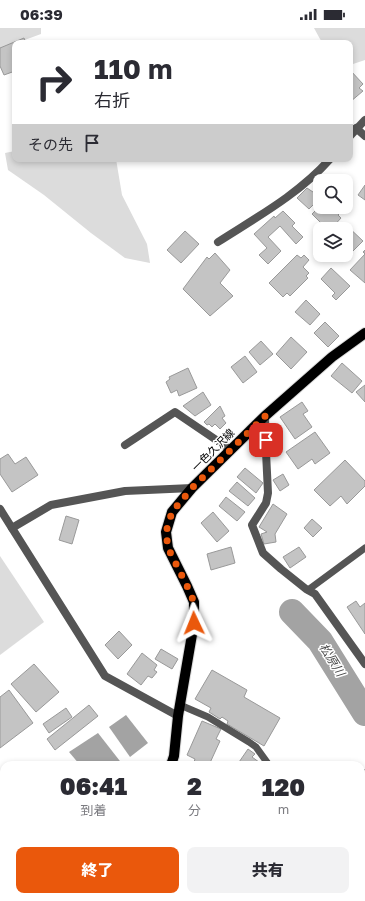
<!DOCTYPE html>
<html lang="ja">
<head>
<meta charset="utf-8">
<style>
	:root { --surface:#fff; --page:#f2f2f3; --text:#2b2b33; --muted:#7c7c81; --accent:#ea580c }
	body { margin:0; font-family:"Golos Text","Noto Sans JP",sans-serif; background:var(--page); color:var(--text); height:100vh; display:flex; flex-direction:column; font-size:15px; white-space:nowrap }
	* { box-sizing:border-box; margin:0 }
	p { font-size:13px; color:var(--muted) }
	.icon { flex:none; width:22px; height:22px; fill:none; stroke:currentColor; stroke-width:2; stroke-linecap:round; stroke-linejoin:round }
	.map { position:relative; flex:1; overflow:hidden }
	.side { position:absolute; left:0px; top:733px; width:365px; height:140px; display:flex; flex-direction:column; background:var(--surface); border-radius:12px 12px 0 0; box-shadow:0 2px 6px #0003 }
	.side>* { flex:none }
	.guide { position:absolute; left:12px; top:12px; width:341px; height:122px; border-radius:8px; box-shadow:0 2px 6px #0003; background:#fff; color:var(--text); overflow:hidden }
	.tools { position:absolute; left:313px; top:146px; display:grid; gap:8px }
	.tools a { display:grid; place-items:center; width:40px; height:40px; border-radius:8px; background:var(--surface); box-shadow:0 2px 6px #0003; font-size:20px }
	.pin { position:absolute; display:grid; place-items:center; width:34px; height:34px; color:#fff; margin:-17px; border-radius:8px; box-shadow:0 2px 6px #0006 }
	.me { position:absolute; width:44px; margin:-22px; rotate:358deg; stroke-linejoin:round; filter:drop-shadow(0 0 3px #0008) }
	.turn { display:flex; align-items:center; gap:14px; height:84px; padding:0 16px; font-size:18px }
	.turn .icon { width:52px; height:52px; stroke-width:2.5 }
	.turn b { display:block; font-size:28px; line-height:34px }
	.then { display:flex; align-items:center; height:38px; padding:0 16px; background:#0003; gap:8px; font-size:15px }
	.eta { display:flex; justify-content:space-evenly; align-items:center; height:68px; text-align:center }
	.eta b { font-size:24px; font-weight:800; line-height:28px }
	.primary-button { display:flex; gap:8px; margin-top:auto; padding:8px 16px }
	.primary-button a { flex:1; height:46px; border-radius:8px; background:var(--accent); color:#fff; font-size:16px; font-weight:800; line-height:46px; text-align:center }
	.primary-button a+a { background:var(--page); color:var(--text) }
	.status { display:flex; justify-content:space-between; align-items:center; height:28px; padding:0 20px; background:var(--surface); direction:ltr }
	.status svg { height:11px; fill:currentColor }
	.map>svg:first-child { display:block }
</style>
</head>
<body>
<div class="status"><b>06:39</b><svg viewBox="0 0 49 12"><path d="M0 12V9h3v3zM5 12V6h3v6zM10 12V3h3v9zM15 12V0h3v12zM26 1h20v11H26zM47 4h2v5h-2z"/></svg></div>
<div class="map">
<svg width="365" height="873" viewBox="0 0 365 873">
	<rect width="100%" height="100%" fill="#fff"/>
	<g fill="#dcdcdc">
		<path d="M0,0h41v6l-41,15z"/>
		<path d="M314,0h51v32l-15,5v-22h-27l-3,-4z"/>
		<path d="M15,123v8h101l6,36 25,49 3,19 -25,-5 -34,-25 -47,-38 -36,-25 -3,-17z"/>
		<path d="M0,528l44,66 -44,33z"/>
	</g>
	<g fill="#a3a3a3">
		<path d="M126,687l22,28 -18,14 -21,-30z"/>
		<path d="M98,705l25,32h-43l-11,-13z"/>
	</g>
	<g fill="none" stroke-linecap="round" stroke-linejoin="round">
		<path stroke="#a3a3a3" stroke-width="26" d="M292,584l28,29 45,72"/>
	</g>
	<g fill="#c4c4c4" stroke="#999">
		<path d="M24,10l2,5h-11v20l-1,1 1,7 -11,4 -4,-9v-18z"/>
		<path d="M350,42l13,14 -4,4 4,3 -13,11z"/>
		<path d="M365,157v15l-7,-5z"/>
		<path d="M307,160l9,6 -2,2 4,4 -9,9 -12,-11z"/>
		<path d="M320,178v1h18l4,4 -4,4 3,3 -10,11h-4l-15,-15z"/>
		<path d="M283,183l12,12 -3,3 11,11 -7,7 -16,-18 -12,11 13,14 -13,13 -9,-9 8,-7 -13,-14 20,-18 1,2z"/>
		<path d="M346,197l17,16 -14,14 -3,-3v-23h-4z"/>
		<path d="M185,203l14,13 -18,19 -14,-13z"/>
		<path d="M365,222v33l-15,-13 15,-16 -2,-2z"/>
		<path d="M215,225l15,17 -10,13 13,13 -23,20 -27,-27 24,-32 2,2z"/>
		<path d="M297,227l4,3 3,-3 5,5 -6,7 6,6 -3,3 2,2 -18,18 -3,-3 -4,4 -14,-14z"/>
		<path d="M331,240l19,18 -14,14 -4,-4 3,-3 -14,-14z"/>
		<path d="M306,272l14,14 -10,11 -15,-13z"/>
		<path d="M325,294l14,14 -11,11 -14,-14z"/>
		<path d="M291,309l16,15 -16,17 -15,-15z"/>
		<path d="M261,313l12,13 -13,11 -11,-13z"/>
		<path d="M245,328l12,16 -14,11 -12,-16z"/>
		<path d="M342,335l20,18 -10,12 -21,-17z"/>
		<path d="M188,340l9,20 -18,8 -2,-6 -6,3 -5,-11 4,-3 -1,-2z"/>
		<path d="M365,357v17l-9,-10z"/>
		<path d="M203,364l8,13 -16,11 -12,-10z"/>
		<path d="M302,374l6,9 -5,3 9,13 -17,12 -15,-22z"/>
		<path d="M220,378l5,10 -3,2 4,5 -6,6 -5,-5 -3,3 -3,-3 -2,1 -3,-3z"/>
		<path d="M315,404l15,21 -15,11 -3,-5 -14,10 -12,-17z"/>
		<path d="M8,426l7,10 11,-7 12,18 -26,17 -12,-18v-15z"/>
		<path d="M345,432l20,21v5l-18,18 -6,-8 -11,10 -16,-16z"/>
		<path d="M245,440l18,15 -7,10 -19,-16z"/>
		<path d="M283,446l6,11 -9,6 -7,-11z"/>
		<path d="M237,454l18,16 -7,8 -19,-15z"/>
		<path d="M226,469l19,15 -8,9 -18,-15z"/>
		<path d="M273,476l14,10 -12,20 1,8 -12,2 -3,-10 6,-2 -8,-5z"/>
		<path d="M213,484l16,19 -12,11 -16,-19z"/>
		<path d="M66,488l13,4 -7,24 -13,-4z"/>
		<path d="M312,491l10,9 -9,9 -9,-9z"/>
		<path d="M231,519l4,16 -24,7 -4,-16z"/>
		<path d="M299,519l7,10 -16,11 -7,-11z"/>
		<path d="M356,573l4,6 5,-4v31l-18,-27z"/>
		<path d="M119,603l13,14 -14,14 -13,-14z"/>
		<path d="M161,621l17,10 -6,10 -17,-10z"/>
		<path d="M142,625l15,12 -3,5 3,2 -5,6 -4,-2 -7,9 -14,-11z"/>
		<path d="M34,636l25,28 -23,20 -25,-28z"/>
		<path d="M212,642l35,20 -3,7 36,21 -16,28 -37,-22 1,-3 -6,-4 -2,2 -11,-7 2,-4 -16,-9z"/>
		<path d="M9,662l24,33 -33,25v-51z"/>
		<path d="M89,677l9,11 -43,34 -8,-11z"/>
		<path d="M66,680l6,9 -23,16 -6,-9z"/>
		<path d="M202,693l19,8 -5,10 4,2 -11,24h-16l2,-6 -8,-4z"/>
		<path d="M248,721l7,5 -3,3 11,8h-26z"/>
		<path d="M365,741v23l-4,4v-23z"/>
		<path d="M4,769v52l-4,3v-52z"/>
		<path d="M182,869h17l-7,4h-8z"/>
		<path d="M251,869h23l-3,4h-23z"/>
	</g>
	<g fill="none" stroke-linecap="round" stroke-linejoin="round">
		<g stroke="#dbdbdb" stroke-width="12">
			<g id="primary">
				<path d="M171,737l3,-9 4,-40 16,-93v-21l-7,-16 -19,-38 -2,-16 6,-20 20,-24 73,-72 67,-59 33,-24"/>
				<path d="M95,873l1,-4"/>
			</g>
		</g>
		<g stroke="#555" stroke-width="7">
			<path d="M308,562l57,-42"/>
			<path d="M180,677l28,12 41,25 7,5 13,18"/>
			<path d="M361,790l4,-3"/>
			<path d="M361,857l2,-7 2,-20"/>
			<path d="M361,869v4"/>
		</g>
		<g stroke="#555" stroke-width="8">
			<path d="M356,100l9,8"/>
			<path d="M350,108l15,-16"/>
			<path d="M218,214c39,-25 81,-48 112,-83"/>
			<path d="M265,388l1,36 2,41 -2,10 -14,22 11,28 18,16 25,20 9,5 50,70"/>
			<path d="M125,417l50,-33 56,38"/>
			<path d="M0,481l105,167 73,40"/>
			<path d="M12,500l39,-23 74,-14 67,-3"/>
			<path d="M361,826l4,4"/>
			<path d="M175,869v4"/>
			<path d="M224,869l3,4"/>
		</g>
		<use href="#primary" stroke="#000" stroke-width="10"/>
	</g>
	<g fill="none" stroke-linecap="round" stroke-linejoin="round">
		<path stroke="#ea580c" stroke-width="7" stroke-dasharray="0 12.6" d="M194,595v-21l-7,-16 -19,-38 -2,-16 6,-20 20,-24 73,-72 1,24"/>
	</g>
	<g text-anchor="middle" stroke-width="3" stroke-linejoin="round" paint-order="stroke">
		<g font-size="11" fill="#000" stroke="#fff">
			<text transform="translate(213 422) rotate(-45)" y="4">一色久沢線</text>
		</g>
		<g font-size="12" font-style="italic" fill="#444" stroke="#fff">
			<text transform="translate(332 632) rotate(58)" y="4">松原川</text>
		</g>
	</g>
</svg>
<div class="tools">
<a><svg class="icon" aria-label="search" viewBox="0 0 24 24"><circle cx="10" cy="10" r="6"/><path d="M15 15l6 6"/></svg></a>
<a><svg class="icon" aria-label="layers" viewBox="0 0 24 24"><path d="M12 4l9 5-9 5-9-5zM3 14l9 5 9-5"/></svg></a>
</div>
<div class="pin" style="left:266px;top:412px;background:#d93025"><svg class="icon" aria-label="arrive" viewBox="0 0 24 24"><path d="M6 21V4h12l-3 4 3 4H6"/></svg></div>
<svg class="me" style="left:194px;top:595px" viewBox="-20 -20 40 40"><path d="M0-17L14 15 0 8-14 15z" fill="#ea580c" stroke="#fff" stroke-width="4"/></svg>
<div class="guide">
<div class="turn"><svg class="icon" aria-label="right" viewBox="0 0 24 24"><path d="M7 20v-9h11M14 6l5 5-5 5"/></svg><div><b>110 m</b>右折</div></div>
<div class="then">その先<svg class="icon" aria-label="arrive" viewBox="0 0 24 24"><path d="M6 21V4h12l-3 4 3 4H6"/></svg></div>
</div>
<section class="side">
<div class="eta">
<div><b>06:41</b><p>到着</p></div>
<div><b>2</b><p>分</p></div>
<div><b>120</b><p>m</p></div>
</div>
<div class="primary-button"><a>終了</a><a>共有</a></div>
</section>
</div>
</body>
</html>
